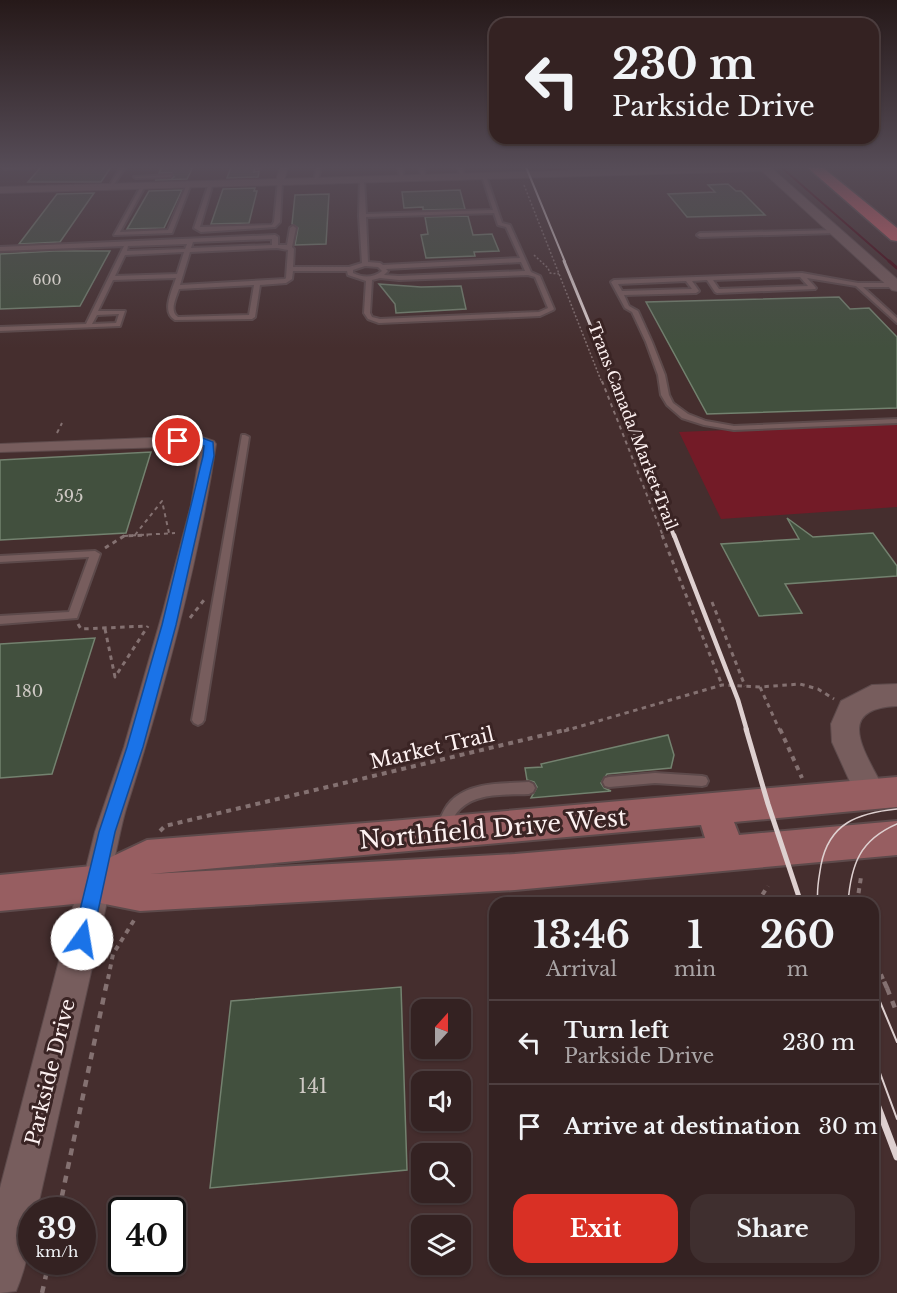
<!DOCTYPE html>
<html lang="en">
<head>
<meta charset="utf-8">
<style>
	:root { --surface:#342222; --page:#3f2f2f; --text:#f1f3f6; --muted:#a9a4a5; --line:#4e3f40; --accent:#d93025 }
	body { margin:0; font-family:"Libre Baskerville",serif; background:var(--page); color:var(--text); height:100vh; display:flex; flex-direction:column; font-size:22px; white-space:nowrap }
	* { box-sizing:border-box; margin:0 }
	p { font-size:20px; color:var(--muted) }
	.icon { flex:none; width:33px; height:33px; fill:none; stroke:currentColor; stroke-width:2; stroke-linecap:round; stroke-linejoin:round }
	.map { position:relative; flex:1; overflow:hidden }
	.side { position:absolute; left:489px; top:897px; width:390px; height:378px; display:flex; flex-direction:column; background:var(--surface); border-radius:18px; box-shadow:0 2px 4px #0004,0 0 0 2px var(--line) }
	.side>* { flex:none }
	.guide { position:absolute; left:489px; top:18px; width:390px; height:126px; border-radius:18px; box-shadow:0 2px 4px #0004,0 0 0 2px var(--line); background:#342222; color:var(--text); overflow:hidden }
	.needle { width:39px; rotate:21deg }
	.controls { position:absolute; left:411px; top:999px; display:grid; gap:12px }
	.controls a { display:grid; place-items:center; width:60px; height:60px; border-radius:12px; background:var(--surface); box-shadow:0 2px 4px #0004,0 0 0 2px var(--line); font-size:30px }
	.speed { position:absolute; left:18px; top:1197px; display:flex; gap:12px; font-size:30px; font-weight:700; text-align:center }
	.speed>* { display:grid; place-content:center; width:78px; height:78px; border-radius:50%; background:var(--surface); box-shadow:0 2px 4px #0004,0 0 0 2px var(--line); line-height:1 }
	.speed small { font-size:15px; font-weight:400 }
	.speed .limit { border:3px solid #111; border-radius:9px; background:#fff; color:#111 }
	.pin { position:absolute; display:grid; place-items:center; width:51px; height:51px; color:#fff; margin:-26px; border:3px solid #fff; border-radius:50%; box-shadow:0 2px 6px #0007 }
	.me { position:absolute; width:66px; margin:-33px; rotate:13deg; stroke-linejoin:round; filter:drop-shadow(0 0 4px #0008) }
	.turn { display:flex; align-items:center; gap:21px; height:126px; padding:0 24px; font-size:27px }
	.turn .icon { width:78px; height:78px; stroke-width:2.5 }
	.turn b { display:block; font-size:42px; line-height:51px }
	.eta { display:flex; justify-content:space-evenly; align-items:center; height:102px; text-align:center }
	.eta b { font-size:36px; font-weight:700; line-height:42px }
	.action { display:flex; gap:12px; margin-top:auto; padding:12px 24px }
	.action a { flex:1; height:69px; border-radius:18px; background:var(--accent); color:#fff; font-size:24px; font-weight:700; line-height:69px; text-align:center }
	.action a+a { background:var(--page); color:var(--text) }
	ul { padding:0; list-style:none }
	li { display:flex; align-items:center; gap:18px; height:84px; padding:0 24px; border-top:2px solid var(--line) }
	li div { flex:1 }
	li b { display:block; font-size:22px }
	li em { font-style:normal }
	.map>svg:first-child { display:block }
</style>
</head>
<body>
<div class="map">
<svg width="897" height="1293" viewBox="0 0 897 1293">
	<rect width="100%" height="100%" fill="#452e2e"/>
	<path fill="#731b27" d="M897,423v84l-176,12 -42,-87z"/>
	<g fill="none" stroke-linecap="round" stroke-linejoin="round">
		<g stroke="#47000e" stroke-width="2">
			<path d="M541,167l10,2 71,-2"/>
			<path d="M781,167l109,95"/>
		</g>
		<path stroke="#47000e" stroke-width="3" d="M889,261l8,7"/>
	</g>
	<g fill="#42503e" stroke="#73826f" stroke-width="1.5">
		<path d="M41,167h70l-10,15h-73z"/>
		<path d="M162,167h31l-6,12 -32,1 15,-1 4,-2 -2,-4h-13z"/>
		<path d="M231,167h24l-1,5 5,-1 -1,6 -31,1z"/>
		<path d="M728,184l8,7h5l24,24 -78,2 -19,-23 47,-2 -7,-7z"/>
		<path d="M255,188l-1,3h3l-8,32 -38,1 12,-35z"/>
		<path d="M182,190l-18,38 -37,1 22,-38z"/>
		<path d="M460,190l5,19 -42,1v-3l-19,1 -2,-16z"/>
		<path d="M94,193l-34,49 -41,2 38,-50z"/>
		<path d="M329,194l-3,50 -31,1 3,-17 -6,-4 3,-29z"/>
		<path d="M468,216l5,19 19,-1 7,17 -25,1 1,4 -49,2 -5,-23 7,-1 -3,-17z"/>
		<path d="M54,251h56l-30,55 -80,3v-55z"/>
		<path d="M379,284l42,3 40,-1 5,23 -70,4 -1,-9z"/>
		<path d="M839,297l11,12 19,-1 28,29v71l-190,6 -61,-112z"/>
		<path d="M151,452l-25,81 -126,7v-80z"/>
		<path d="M787,518l26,19 60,-4 24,33v10l-112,8 17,29 -43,3 -38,-72 78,-5z"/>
		<path d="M95,638l-43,136 -52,4v-134z"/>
		<path d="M668,735l6,20 -3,13 -64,6 -6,9 3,5 7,3 -80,7 6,-11 -3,-5 -7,-2 -2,-12 17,-1 -1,-3z"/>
		<path d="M401,987l6,183 -197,18 21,-187z"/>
	</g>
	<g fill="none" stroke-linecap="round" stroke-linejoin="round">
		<g stroke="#5d4a4b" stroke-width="4">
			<g id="service">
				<path d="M4,167h30l-29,2 -2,-1z"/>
				<path d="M121,167h4l-13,21h-4z"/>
				<path d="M257,167h4v1l-2,1z"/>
				<path d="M317,167h4l-3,13 -2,1 -2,-1z"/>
				<path d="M398,167h4l2,12 -4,-1z"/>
				<path d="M420,167h4l1,11 -4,-1z"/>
				<path d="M458,167h4l2,10 -4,-1z"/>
				<path d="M172,175l-2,2 -34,1 -2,-1z"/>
				<path d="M484,175l2,1 16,47 8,2 21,47 9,4 14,33 -1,1 -13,6 -161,7 -11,-4 -4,-6 2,-32 -18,-6 -1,-4h-54l-1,8 -6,4 -26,2 -5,32 -3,2 -77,1c-14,-8 -3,-29 1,-42l-63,2 -15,31h27l-5,15 -120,5v-4l86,-3 38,-78 -124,5v-4l275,-12 3,2v8h9l3,-17 3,-2 3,2 -4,19 2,2 -1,18h56l13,-4 -3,-47 1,-38 4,1 2,35 127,-4 -11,-34zM494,213l4,12 8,2 14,31 -137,7 -3,-2 -12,-1 -2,-45zM272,239v6l-81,3 2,-6zM187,244l-2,5 -58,2 1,-5zM277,248l11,2 -2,28 -1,1 -105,6 10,-33zM184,252l-7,22 -62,2 10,-21zM521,262l4,9 -126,5 -15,-1 4,-4 -2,-2zM365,266l13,1 4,4c-9,7 -19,7 -29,2v-3zM528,275l7,2 13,31 -9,4 -159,7 -8,-2 -2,-4 2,-33 8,-2 19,2zM254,285l-5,30 -71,2c-9,-6 -2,-19 1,-28zM119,314l-3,9 -24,1 5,-9z"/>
				<path d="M280,180l2,1 -2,41 -5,5 -74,5 -7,-4 15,-45 2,-1 2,1 -13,44 72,-2 2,-3 4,-41z"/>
				<path d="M189,183l2,1 -19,49 -58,2 27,-49 2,-1 2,1 -25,46 48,-2 19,-46z"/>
				<path d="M838,230l-2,3 -136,4 -3,-2 3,-2z"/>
				<path d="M802,273l56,10h39l-1,4h-33l34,31v5l-41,-37 -49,-8 9,10 -1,1 -98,4 -2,-1 -8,-12 -15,1 7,10 -3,2 -72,2 5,11 9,5 14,31 13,33 4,20 4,8 15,11 18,7 28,5 163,-7v4l-163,7 -30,-5 -22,-7 -15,-13 -6,-10 -3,-20 -12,-33 -14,-30 -7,-4 -14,-26 3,-2zM800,277l8,9 -89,3 -6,-9zM686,281l6,8 -70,2 -4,-7z"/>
				<path d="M242,435h3l4,2 -45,283 -2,3 -4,2 -4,-2 -2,-3z"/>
				<path d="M95,551l5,3 -23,64 -77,6v-8l69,-4 20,-55 -89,5v-6z"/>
				<path d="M655,773l47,3 4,1 2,4 -2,4 -4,1 -47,-3 -46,4 -4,-1 -2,-4 2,-4 4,-1z"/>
				<path d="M529,782l4,2 2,4 -2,4 -4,2c-22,1 -52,-2 -69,15 -7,7 -10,16 -13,25l-5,2 -5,-2 -1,-4c4,-10 7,-21 15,-29 20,-20 53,-17 78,-19z"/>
			</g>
		</g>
		<g stroke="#5d4a4b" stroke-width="2">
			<g id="minor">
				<path d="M280,167h8l-4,14 -4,3 -4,-3z"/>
				<path d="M199,436l15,5 2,3c-18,123 -52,246 -90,365 -8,27 -11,57 -22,84l-9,3 -9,-3 -4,-9 13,-52 29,-85 39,-136 28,-106 10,-59 -201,6v-8z"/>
			</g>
		</g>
		<g stroke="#5d4a4b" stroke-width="2">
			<g id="tertiary">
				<path d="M694,167h76l127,112v12l-5,-1 -130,-119 -762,22v-6z"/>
				<path d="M897,684v22c-68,3 -27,52 -11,88l-4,10 -11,4 -11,-4 -28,-62 -1,-18 10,-23 31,-16z"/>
				<path d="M95,868l12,5 4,11 -74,326h-5c0,29 -5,55 -16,81l-16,2v-105l79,-304 4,-11z"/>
			</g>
		</g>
		<g stroke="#5d4a4b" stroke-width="4">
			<path id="secondary" d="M897,777v30l-163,15 5,13 158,-14v34l-382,35 -375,21 -45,-9 -95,9v-36l92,-9 55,-26 244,-19zM701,825l4,13 -190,16 -365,20z"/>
		</g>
		<g stroke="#5d4a4b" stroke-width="3">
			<path id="motorway" d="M807,167h15l75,61v13l-6,-1z"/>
		</g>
		<g stroke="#847171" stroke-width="1.5" stroke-dasharray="2 2" stroke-linecap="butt">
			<path d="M524,185l78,198"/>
			<path d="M534,255l14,13 2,5 9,1"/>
		</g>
		<g stroke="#847171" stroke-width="2" stroke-dasharray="4 4" stroke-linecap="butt">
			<path d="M602,381l61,155"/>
			<path d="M57,433l5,-10"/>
			<path d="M135,535l27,-34 7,32"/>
			<path d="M124,536l51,-3"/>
		</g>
		<g stroke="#847171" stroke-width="3" stroke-dasharray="4.5 4.5" stroke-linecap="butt">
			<path d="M662,535l60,150"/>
			<path d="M105,548l19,-12 24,-1"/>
			<path d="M712,602l33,84"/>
			<path d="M190,618l14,-18"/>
			<path d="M78,624l3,5 66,-3"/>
			<path d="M105,629l10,48 33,-51"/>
			<path d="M760,687l20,44"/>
			<path d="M564,731l158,-46 38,2 40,-3 18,5 16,10"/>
		</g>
		<g stroke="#847171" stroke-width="4" stroke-dasharray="5 5" stroke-linecap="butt">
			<path d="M780,729l22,49"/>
			<path d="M160,831l5,-5 404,-97"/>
			<path d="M757,903l11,-17"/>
			<path d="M857,903l4,-26"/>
			<path d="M873,956l10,23"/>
			<path d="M108,979l5,-25 23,-37"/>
		</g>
		<g stroke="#847171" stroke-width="4.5" stroke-dasharray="7 7" stroke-linecap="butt">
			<path d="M887,988l10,25"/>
			<path d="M873,989l14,-1 -5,-11"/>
			<path d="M59,1210l49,-233"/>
			<path d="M42,1293l7,-31"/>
		</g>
		<use href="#service" fill="#775d5d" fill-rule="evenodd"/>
		<use href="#minor" fill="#775d5d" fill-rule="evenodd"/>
		<use href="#tertiary" fill="#775d5d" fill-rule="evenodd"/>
		<use href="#secondary" fill="#975e61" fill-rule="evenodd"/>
		<use href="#motorway" fill="#e1606b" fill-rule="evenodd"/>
		<g stroke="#ded0d0" stroke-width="1.5">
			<path d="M818,903c-2,-13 1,-25 3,-38 8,-42 37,-52 76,-56"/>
			<path d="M848,903c3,-39 12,-63 49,-79"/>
		</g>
		<g stroke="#ded0d0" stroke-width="2">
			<path d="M873,985l24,57"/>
			<path d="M873,1054l24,65"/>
		</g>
		<path stroke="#ded0d0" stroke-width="2" d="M526,167l39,95"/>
		<path stroke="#ded0d0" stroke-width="3" d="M564,261l50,122"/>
		<path stroke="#ded0d0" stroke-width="4" d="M614,381l60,155"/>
		<path stroke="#ded0d0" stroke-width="4.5" d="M674,535l64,165 9,31"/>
		<path stroke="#ded0d0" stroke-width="5" d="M746,729l22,75 33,99"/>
		<path stroke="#ded0d0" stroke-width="7" d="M873,1094l24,63"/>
	</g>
	<linearGradient id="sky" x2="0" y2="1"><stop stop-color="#261919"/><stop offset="0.48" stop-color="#564c57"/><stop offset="1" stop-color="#564c57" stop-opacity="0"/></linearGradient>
	<rect width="897" height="348" fill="url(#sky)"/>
	<path fill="#1a73e8" stroke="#114b97" stroke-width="1.5" d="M200,437l13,5 1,14 -38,169 -33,122 -28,85 -23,107 -3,6 -7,3 -6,-3 -3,-6 26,-107 28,-85 35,-122 41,-169 1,-10c-10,-5 -23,1 -31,-5l5,-3z"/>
	<g text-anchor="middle" stroke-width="6" stroke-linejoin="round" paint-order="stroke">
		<g font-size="14" fill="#cec9c4">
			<text x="47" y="285">600</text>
		</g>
		<g font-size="16" fill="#fdf1f1" stroke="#3a2424">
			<text transform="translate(633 426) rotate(69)" y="6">Trans Canada/Market Trail</text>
		</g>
		<g font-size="16" fill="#cec9c4">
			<text x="69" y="502">595</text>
			<text x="29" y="697">180</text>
		</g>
		<g font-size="20" fill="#fdf1f1" stroke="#3a2424">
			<text transform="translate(432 748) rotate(-13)" y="7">Market Trail</text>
			<text transform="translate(50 1072) rotate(-76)" y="7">Parkside Drive</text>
		</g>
		<g font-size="20" fill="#cec9c4">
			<text x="313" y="1093">141</text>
		</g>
		<g font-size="24" fill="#fdf1f1" stroke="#3a2424">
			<text transform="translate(493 829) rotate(-5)" y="8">Northfield Drive West</text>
		</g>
	</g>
</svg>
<div class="controls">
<a><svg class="needle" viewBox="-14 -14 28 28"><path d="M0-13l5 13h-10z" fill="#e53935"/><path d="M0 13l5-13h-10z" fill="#a9a4a5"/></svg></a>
<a><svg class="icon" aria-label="sound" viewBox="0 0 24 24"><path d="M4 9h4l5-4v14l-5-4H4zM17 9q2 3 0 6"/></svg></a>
<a><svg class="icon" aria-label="search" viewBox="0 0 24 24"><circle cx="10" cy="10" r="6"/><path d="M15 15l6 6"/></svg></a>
<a><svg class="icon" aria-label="layers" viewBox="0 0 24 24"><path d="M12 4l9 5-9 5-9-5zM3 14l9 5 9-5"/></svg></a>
</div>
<div class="speed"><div>39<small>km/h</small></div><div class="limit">40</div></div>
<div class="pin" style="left:178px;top:441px;background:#d93025"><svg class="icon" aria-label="arrive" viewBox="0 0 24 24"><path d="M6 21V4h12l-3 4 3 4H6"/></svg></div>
<svg class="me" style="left:82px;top:939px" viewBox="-20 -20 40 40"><circle r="19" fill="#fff"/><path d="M0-13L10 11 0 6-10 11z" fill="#1a73e8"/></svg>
<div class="guide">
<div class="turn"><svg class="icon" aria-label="left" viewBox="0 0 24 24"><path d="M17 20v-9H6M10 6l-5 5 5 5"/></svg><div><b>230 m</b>Parkside Drive</div></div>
</div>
<section class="side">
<div class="eta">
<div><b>13:46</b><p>Arrival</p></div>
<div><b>1</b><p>min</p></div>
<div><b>260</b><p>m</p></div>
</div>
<ul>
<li><svg class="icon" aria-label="left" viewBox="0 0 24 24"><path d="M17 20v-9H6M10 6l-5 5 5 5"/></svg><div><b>Turn left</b><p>Parkside Drive</p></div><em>230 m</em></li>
<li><svg class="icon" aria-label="arrive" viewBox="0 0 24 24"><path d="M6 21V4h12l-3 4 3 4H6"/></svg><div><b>Arrive at destination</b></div><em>30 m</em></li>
</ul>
<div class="action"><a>Exit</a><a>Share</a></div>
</section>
</div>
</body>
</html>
